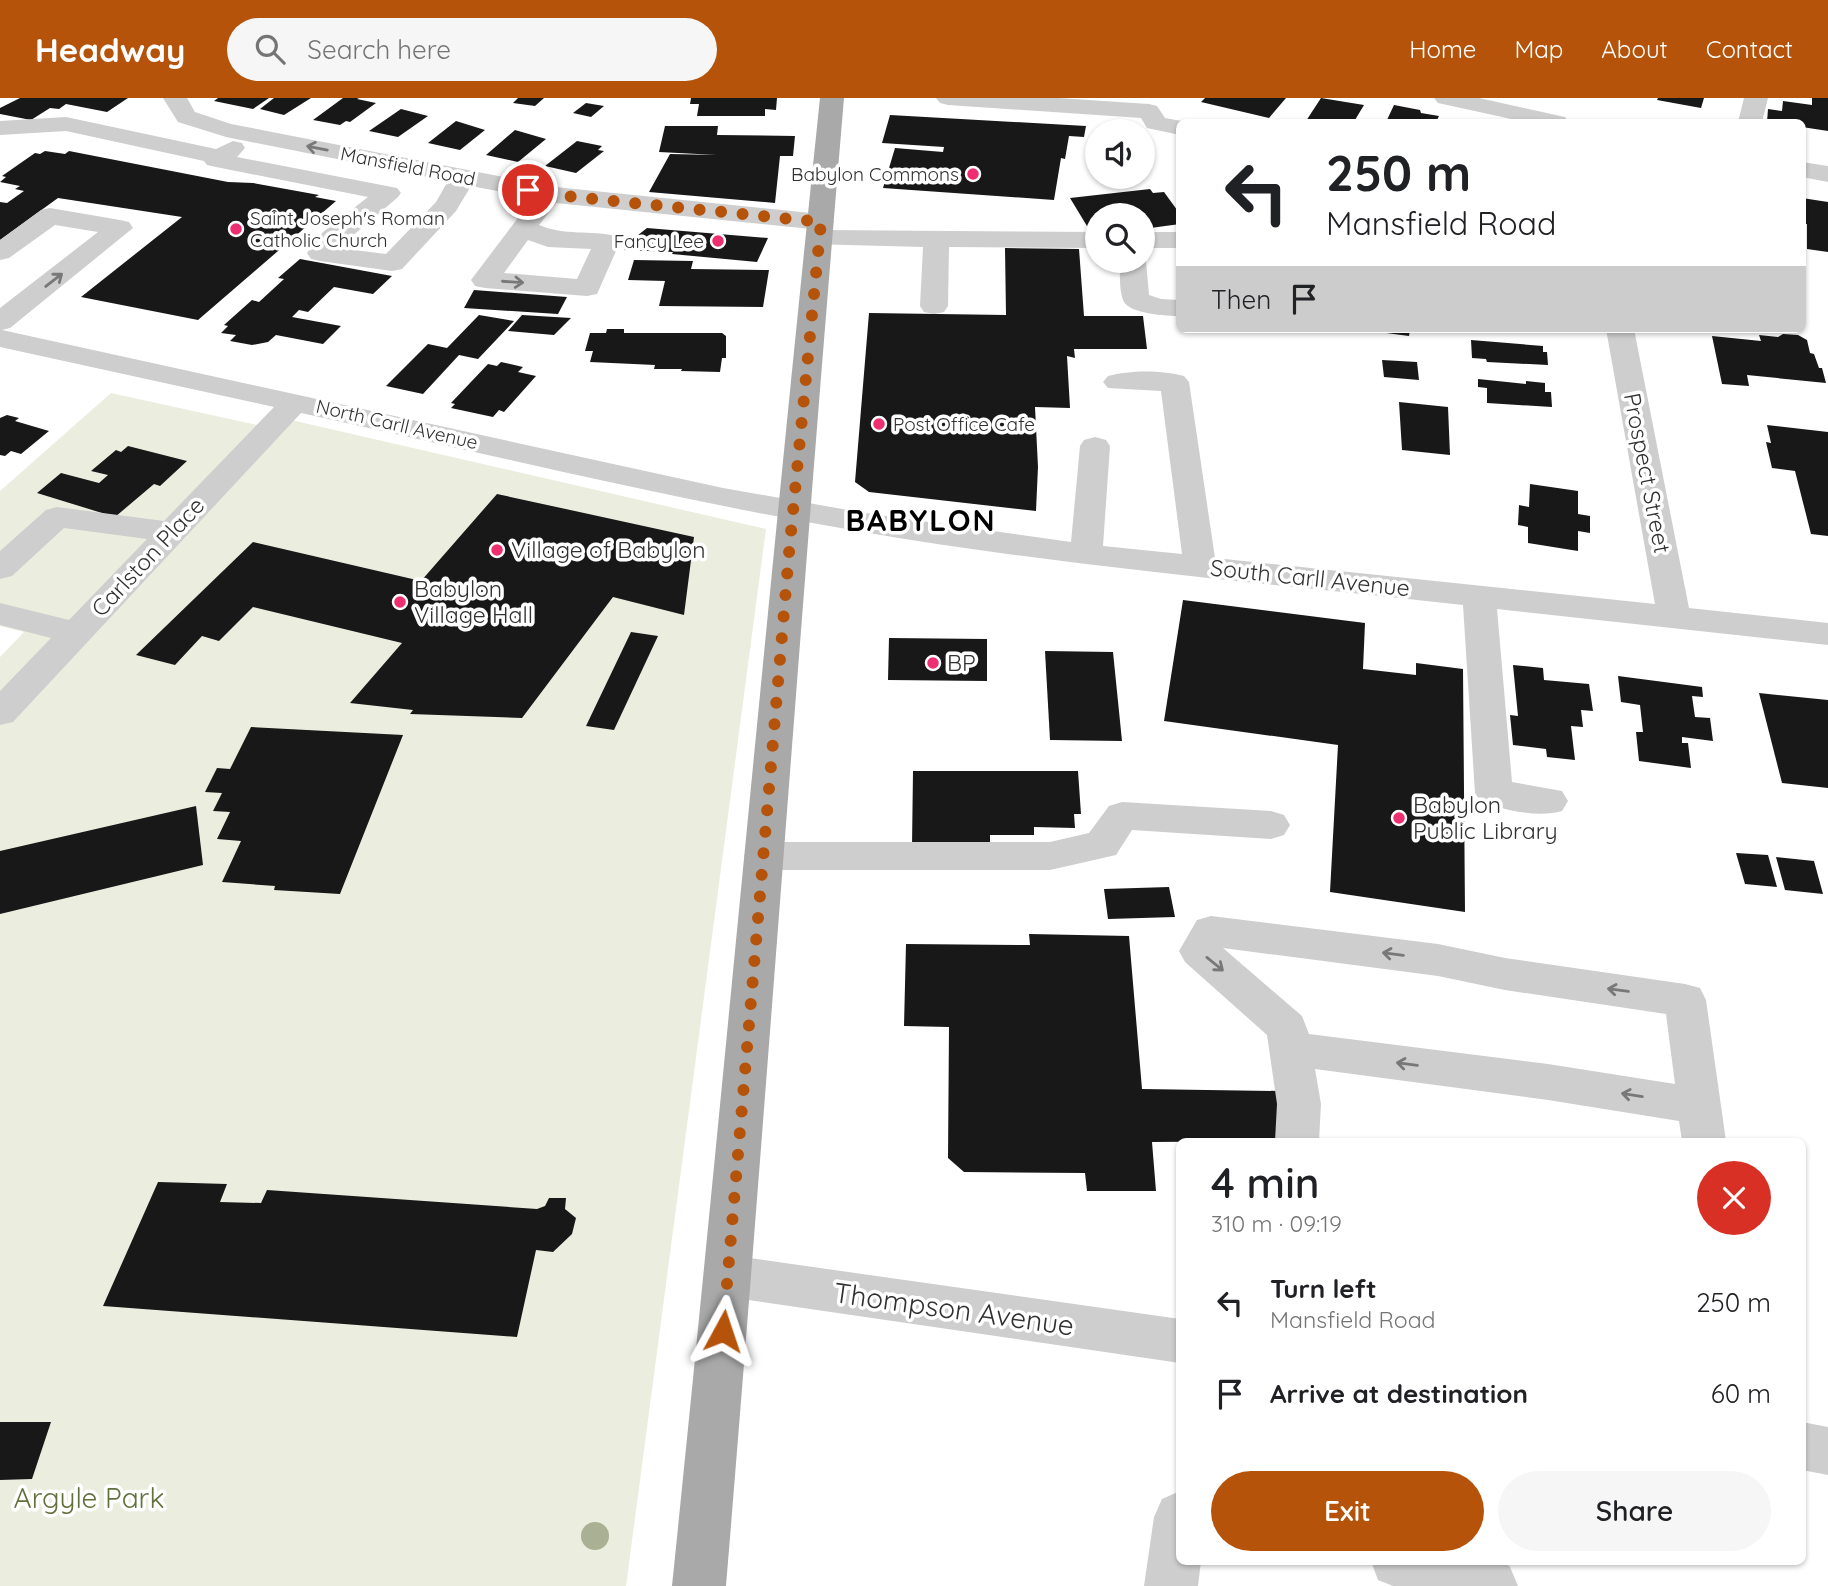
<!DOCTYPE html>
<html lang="en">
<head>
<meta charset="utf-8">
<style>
	:root { --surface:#fff; --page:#f6f6f6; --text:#202124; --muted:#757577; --accent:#b45309 }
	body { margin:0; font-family:Quicksand,sans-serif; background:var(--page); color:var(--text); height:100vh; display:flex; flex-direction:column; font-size:26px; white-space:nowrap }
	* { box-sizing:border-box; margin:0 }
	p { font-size:23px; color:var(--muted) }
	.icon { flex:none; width:38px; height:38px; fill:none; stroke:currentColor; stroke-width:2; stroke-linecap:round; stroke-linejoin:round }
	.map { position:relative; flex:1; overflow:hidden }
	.panel { position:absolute; left:1176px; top:1040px; width:630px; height:427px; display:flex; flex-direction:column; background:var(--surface); border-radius:10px; box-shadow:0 2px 5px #0004 }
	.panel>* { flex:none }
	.guide { position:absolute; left:1176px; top:21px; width:630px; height:214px; border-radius:10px; box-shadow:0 2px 5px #0004; background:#fff; color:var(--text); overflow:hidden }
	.buttons { position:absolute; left:1085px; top:21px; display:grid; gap:14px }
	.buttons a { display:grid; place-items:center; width:70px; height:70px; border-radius:50%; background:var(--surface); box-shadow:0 2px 5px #0004; font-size:35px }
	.pin { position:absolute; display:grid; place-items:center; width:60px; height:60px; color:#fff; margin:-30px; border:4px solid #fff; border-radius:50%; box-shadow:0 2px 7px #0007 }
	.me { position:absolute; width:77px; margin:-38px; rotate:5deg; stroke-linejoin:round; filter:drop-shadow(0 0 5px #0008) }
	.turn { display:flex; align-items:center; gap:24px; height:147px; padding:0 35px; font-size:32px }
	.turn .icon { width:91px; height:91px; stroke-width:2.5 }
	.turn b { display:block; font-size:49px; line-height:60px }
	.then { display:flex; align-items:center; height:66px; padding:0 35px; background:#0003; gap:14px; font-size:26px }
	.round { display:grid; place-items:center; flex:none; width:74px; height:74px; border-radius:37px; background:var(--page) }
	.overview { display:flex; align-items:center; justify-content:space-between; height:119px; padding:0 35px }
	h1 { font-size:42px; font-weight:600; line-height:52px }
	.primary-button { display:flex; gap:14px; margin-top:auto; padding:14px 35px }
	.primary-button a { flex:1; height:80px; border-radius:42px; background:var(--accent); color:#fff; font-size:28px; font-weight:600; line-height:80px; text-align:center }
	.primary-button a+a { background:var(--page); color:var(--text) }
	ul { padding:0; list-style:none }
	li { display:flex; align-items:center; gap:21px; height:91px; padding:0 35px }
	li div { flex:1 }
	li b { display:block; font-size:26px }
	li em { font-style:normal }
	header { display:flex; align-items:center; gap:42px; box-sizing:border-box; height:98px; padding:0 35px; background:var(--accent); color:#fff }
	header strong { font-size:33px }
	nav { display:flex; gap:38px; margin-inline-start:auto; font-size:24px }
	.search { width:490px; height:63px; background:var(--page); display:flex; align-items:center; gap:18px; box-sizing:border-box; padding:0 24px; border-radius:38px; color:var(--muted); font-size:26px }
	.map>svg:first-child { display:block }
</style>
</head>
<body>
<header>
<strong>Headway</strong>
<div class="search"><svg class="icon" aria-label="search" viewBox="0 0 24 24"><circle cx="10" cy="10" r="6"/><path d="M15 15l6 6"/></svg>Search here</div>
<nav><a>Home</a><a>Map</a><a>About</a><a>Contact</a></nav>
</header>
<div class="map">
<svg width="1828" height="1488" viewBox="0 0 1828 1488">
	<rect width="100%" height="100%" fill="#fff"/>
	<path fill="#ebeedf" d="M111,295l169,37 11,-10 475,109 -140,1057h-626v-929l24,-25 -24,-6v-135z"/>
	<g fill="#181818">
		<path d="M20,0h108l-21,14 -41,-8 -7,5 -9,-1 -19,12 -31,-6v-6z"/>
		<path d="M218,0h51l-16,11 -39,-8z"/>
		<path d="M274,0h37l-27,17 -24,-6z"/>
		<path d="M343,0h16l-2,1 19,4 -26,19 -4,-1 -6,4 -27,-5z"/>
		<path d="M518,0h26l-9,8 -22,-3z"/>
		<path d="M691,0h86l-1,12 -11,-1v7h-68l2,-12h-9z"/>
		<path d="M1205,0h81l-17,20 -68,-16z"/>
		<path d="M1321,0l43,7 -9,15 4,2 -53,-1z"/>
		<path d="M1658,0h46l-3,10 -44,-8z"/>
		<path d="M1812,0h16v33l-26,-4v-5h-35l1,-13 14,2 1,-10 29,4z"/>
		<path d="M586,5l18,3 -13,11 -18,-4z"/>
		<path d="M1394,7l26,5 1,3 18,3 -3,6h-50z"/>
		<path d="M401,11l27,7 -30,21 -29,-6z"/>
		<path d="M890,17l196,11 -2,11 -15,-1 -4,23 -4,-1 -7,42 -171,-12 12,-40 48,4 1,-5 -62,-4z"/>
		<path d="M456,23l29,9 -25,20 -32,-7z"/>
		<path d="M665,28h53l-1,9 78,1 -2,20h-13l-5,47 -126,-11 21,-38 47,1 -58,-3z"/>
		<path d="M515,32l31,9 -28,23 -32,-7z"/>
		<path d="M577,43l25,5 -4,4 6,1 -28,22 -31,-7z"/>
		<path d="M45,53l20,3 4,-3 159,31 25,1 66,12 -4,2 21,4 -138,119 -117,-23 101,-80 -124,-19 -58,42v-38l7,1 17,-12 -9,-2 5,-3 -20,-4 6,-5 -4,-1 33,-23 5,1z"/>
		<path d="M1150,91l3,4 11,-1 16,22v10l-37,5v-14h-46v15l-7,1 -20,-33z"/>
		<path d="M1802,100l26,4v50l-21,-3v-25h-5z"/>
		<path d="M647,130l121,10 -11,24 -85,-8 1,-2 -49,-2 4,-7z"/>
		<path d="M1005,150l74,1 5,67h59l4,33h-73l1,9 -8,-2 3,52 -35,-1 3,60 -2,44 -167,-19 -14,-10 14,-169 137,2z"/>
		<path d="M300,161l92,17 -19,18 -39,-7 -26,25 -9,-2 -7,7 49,9 -18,18 -47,-9 -8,7 -16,3 -22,-4 6,-6 -15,-2 7,-7 -4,-1 28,-25 7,2 25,-23 -6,-1z"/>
		<path d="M634,162l59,1 -2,8 78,1 -6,37 -104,-1 6,-25 -37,-1z"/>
		<path d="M474,192l93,7 -9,17 -94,-6z"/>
		<path d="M479,217l35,6 -36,38 -19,-4 -36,39 -37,-8 42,-42 19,4z"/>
		<path d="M522,217l49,3 -17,17 -46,-4z"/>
		<path d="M607,231h17v4h98l4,3v22h-4l-2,14 -39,-1 1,-2h-28l1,-4 -65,-3 3,-11h-8l5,-18h16z"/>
		<path d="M1380,231h30l-1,7 -30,-4z"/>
		<path d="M1783,236l15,1 9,5 3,13 4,1 5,14h3l4,15 -79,-8 2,11 -27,-2 -10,-48 49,5 -2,-6 19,2z"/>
		<path d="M1471,242l72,6v6h4l1,13 -61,-3 -1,-3 -14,-1z"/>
		<path d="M1382,262l35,2 2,18 -35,-3z"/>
		<path d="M501,264l22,5 -5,5 18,4 -32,36 -5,-2 -6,7 -42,-9 4,-4 -4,-1 37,-39 9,2z"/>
		<path d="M1478,281l48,5v-3l19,2v9h6l1,15 -65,-4v-15l-9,-1z"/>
		<path d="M1399,304l49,5 2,48 -48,-5z"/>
		<path d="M7,317l12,3 -4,3 34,10 -28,23 -10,-3 -6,5 -5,-1v-37z"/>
		<path d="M1767,327l61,7v104l-17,-2 -16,-63 -23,-3 -6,-26 5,1z"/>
		<path d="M128,348l59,15 -27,25 -6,-2 -39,33 -78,-24 24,-20 38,10 9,-8 -17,-4 25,-21 5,2z"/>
		<path d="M1530,386l48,7v23l12,2v17l-12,-2v20l-50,-8v-16l-10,-2 1,-20 10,2z"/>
		<path d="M497,396l197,43 -10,78 -71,-18 -91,121 -112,-4 3,-4 -63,-7 52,-60 -149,-36 -34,34 -17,-5 -27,29 -39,-10 117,-113 168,39z"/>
		<path d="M1183,502l182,23 -2,46 53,6v-12l47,6 2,243 -135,-20 8,-147 -174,-24z"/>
		<path d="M631,534l27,4 -44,94 -28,-4z"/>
		<path d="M889,540l98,1v42l-99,-1z"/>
		<path d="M1045,553l68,1 9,89 -72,-1z"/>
		<path d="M1513,567l30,3 1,12 45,4 4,27 -12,-1 2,17 -12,-1 4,34 -28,-3 -1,-8 -33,-4 -3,-30 8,1z"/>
		<path d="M1618,578l84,11 1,10 -11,-1 3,21 15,1 3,23 -31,-4v6h6l3,25 -52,-7 -3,-29h7l-3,-27 -19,-3z"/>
		<path d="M1759,595l69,7v88l-46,-5z"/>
		<path d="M251,629l152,8 -63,159 -66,-4 1,-4 -53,-4 19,-41 -24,-2 13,-27 -17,-1 9,-18 -17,-1 12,-24 13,1z"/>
		<path d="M913,673h165l3,43h-7l1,14 -41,-1v8h-44v15l-78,-4z"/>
		<path d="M196,708l7,59 -203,49v-63z"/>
		<path d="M1736,755l32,2 9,32 -32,-3z"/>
		<path d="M1776,759l38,4 9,33 -38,-4z"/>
		<path d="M1169,789l6,30 -67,2 -4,-30z"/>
		<path d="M1029,836l100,2 13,153 138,2 7,50 -135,1 4,49h-69l-2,-18 -121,-1 -16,-14 1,-131 -45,-1 2,-82 124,1z"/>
		<path d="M158,1084l69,2 -7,18 41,1 6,-13 270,19 8,-3 4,-8h17l-1,11 11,9 -4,16 -19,18 -17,-2 -19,87 -414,-31z"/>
		<path d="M0,1324h51l-19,57 -32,1z"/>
	</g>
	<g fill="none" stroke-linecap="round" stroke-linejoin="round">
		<g fill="#cecece" fill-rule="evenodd">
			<path d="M163,0h24l8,14 36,12 324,63 266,27 9,2 4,6 -4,6 -9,2 -265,-27 -17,22c25,11 52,5 77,11l4,6 -23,52 -10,2 -102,-8 -10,-2 -4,-6 62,-82 -62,-12 -15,25 -54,58 -10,2 -72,-10 -9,-2 -4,-6 16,-21 45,-35 -152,-30 -9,-2 -3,-4 -138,-30 -66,4v-14l66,-4 150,32 17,-8 9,2 3,5 -8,9 160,31 4,5 -4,5 -59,50 48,6 50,-52 12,-21 -222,-44 -48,-15zM528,142l20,7 43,2 -14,30 -73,-6z"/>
			<path d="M936,0h122l91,6 8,2 8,12 22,4h-7v13l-33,-7 -6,-10 -193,-13 -8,-2z"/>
			<path d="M1434,0h45l86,19 3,5h-43l-87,-19z"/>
			<path d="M1744,0h24l-6,24h-24z"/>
			<path d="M1802,64l26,4v16l-26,-5z"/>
			<path d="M50,110l70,12 9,2 4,6 -123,100 -8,2 721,158 142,25 206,29 9,-96 4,-6 11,-3 11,3 4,6 -7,100 79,8 -21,-163 -53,-3 -5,-6 5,-6c22,-6 54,-6 76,0l5,6 26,176 440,46 -49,-275h28l55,279 139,15v22l-331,-36 15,173 50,9 6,10 -6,10c-24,7 -57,-1 -81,-9l-6,-9 -12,-188c-200,-22 -401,-39 -600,-73 -189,-32 -375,-78 -562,-119l-288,309 -13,3v-34l51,-53 -51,-13v-22l69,17 78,-81 -83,-11 -52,48 -12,3v-28l46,-41 11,-3 107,14 110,-114 -274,-60v-39l98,-76 -43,-7 -46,33 -9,2v-20l41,-30z"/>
			<path d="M819,132l278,2v16l-148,-1 -1,59 -4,6 -10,2 -10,-2 -4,-6 3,-59 -113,-3 -4,-6 4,-6z"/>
			<rect x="1143" y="134" width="37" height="16"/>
			<path d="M1143,158l3,5 3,34 12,4 19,1v16c-13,0 -52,-2 -57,-16 -4,-11 -3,-28 -3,-39h23z"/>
			<path d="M1122,704l149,9 13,4 6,10 -6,10 -13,4 -139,-9 -16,25 -66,15h-287l-14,-4 -5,-10 5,-10 14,-4h287l39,-9 20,-27z"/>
			<path d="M1211,818l227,28 67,14 180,26 15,4 6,12 20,141h-44l-3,-20 -131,-21 -233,-31 6,35 -2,37h-44l2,-37 -10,-69 -82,-73 -6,-11 18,-31zM1223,850l215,28 67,14 161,24 9,70 -127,-20 -239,-30 -7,-18z"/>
			<path d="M728,1157l452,64v44l-452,-66 -17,-6 -7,-15 7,-15z"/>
			<path d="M1802,1324l26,5v48l-26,-5z"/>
			<path d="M1180,1393v70h21l-3,25h-54l10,-69 8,-18z"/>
			<path d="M1371,1463h133l6,6 8,19h-125l-15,-6z"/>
		</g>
		<path fill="#a9a9a9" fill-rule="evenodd" d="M820,0h24c-42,496 -77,992 -118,1488h-54c51,-496 96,-992 148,-1488z"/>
	</g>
	<circle fill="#a9b094" cx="595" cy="1438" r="14"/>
	<defs><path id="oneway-shaft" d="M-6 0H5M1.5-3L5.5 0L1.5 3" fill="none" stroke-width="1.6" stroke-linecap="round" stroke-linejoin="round" transform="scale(1.75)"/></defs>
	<g stroke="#787878">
		<use href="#oneway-shaft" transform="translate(317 50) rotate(-169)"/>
		<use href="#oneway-shaft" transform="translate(54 182) rotate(-38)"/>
		<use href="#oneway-shaft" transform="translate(513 184) rotate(4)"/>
		<use href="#oneway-shaft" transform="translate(1393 856) rotate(-173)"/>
		<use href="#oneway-shaft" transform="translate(1215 866) rotate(39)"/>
		<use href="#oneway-shaft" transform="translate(1618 892) rotate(-172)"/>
		<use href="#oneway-shaft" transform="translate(1407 966) rotate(-173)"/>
		<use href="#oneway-shaft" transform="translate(1632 997) rotate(-171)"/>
	</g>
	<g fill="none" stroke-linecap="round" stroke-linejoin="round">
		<path stroke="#b45309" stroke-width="12" stroke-dasharray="0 21.6" d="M528,92l27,5 266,27 -32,331 -66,778"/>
	</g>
	<g fill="#ed2e70" stroke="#fff" stroke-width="2.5">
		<circle cx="973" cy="76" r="7"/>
		<circle cx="236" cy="131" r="7"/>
		<circle cx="718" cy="143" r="7"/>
		<circle cx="879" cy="326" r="7"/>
		<circle cx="497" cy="452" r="7"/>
		<circle cx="400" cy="504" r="7"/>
		<circle cx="933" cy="565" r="7"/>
		<circle cx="1399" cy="720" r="7"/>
	</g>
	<g text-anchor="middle" stroke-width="7" stroke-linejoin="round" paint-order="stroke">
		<g font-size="19" fill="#313131" stroke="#fff">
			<text transform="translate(408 68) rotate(11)" y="7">Mansfield Road</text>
			<text transform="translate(397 326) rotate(13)" y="7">North Carll Avenue</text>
		</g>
		<g font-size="19" fill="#313131" stroke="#fff" text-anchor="end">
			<text x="959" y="83">Babylon Commons</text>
			<text x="250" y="127" text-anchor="start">Saint Joseph's Roman<tspan x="250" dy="22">Catholic Church</tspan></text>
			<text x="704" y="150">Fancy Lee</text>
			<text x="893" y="333" text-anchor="start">Post Office Cafe</text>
		</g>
		<g font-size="23" fill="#313131" stroke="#fff">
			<text transform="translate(1647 375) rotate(79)" y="8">Prospect Street</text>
			<text transform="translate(148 459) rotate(-47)" y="8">Carlston Place</text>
			<text transform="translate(1310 480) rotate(6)" y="8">South Carll Avenue</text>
		</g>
		<g font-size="23" fill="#313131" stroke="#fff" text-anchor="start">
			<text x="511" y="460">Village of Babylon</text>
			<text x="414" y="499">Babylon<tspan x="414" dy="26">Village Hall</tspan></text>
			<text x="947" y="573">BP</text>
			<text x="1413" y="715">Babylon<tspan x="1413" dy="26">Public Library</tspan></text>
		</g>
		<g font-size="28" fill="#313131" stroke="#fff">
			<text transform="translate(954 1211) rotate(8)" y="10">Thompson Avenue</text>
		</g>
		<g font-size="28" fill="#62703c" stroke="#fff">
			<text x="89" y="1410">Argyle Park</text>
		</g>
		<g font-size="30" font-weight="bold" letter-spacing="2" fill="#000" stroke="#fff">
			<text x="921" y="433">BABYLON</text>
		</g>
	</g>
</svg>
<div class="buttons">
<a><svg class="icon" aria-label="sound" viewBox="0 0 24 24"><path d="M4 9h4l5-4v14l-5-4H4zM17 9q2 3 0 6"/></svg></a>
<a><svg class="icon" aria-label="search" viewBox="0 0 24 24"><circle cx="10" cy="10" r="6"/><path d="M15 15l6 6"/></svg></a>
</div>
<div class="pin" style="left:528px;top:92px;background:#d93025"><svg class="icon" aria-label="arrive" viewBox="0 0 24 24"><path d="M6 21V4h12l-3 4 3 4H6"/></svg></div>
<svg class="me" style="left:723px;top:1233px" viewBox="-20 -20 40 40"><path d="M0-17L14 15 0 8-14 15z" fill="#b45309" stroke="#fff" stroke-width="4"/></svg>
<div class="guide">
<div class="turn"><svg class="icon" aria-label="left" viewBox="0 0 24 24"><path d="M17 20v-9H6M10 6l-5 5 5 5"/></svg><div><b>250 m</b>Mansfield Road</div></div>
<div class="then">Then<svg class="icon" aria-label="arrive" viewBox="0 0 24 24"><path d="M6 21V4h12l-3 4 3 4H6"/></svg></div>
</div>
<section class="panel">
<div class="overview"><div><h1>4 min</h1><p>310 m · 09:19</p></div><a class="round" style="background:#d93025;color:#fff"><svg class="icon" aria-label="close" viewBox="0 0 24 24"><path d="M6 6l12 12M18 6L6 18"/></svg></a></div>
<ul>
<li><svg class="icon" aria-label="left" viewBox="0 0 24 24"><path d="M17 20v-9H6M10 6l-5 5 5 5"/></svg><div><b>Turn left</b><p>Mansfield Road</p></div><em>250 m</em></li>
<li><svg class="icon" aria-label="arrive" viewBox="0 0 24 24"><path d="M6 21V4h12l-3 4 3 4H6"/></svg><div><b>Arrive at destination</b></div><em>60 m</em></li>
</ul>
<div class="primary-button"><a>Exit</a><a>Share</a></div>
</section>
</div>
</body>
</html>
